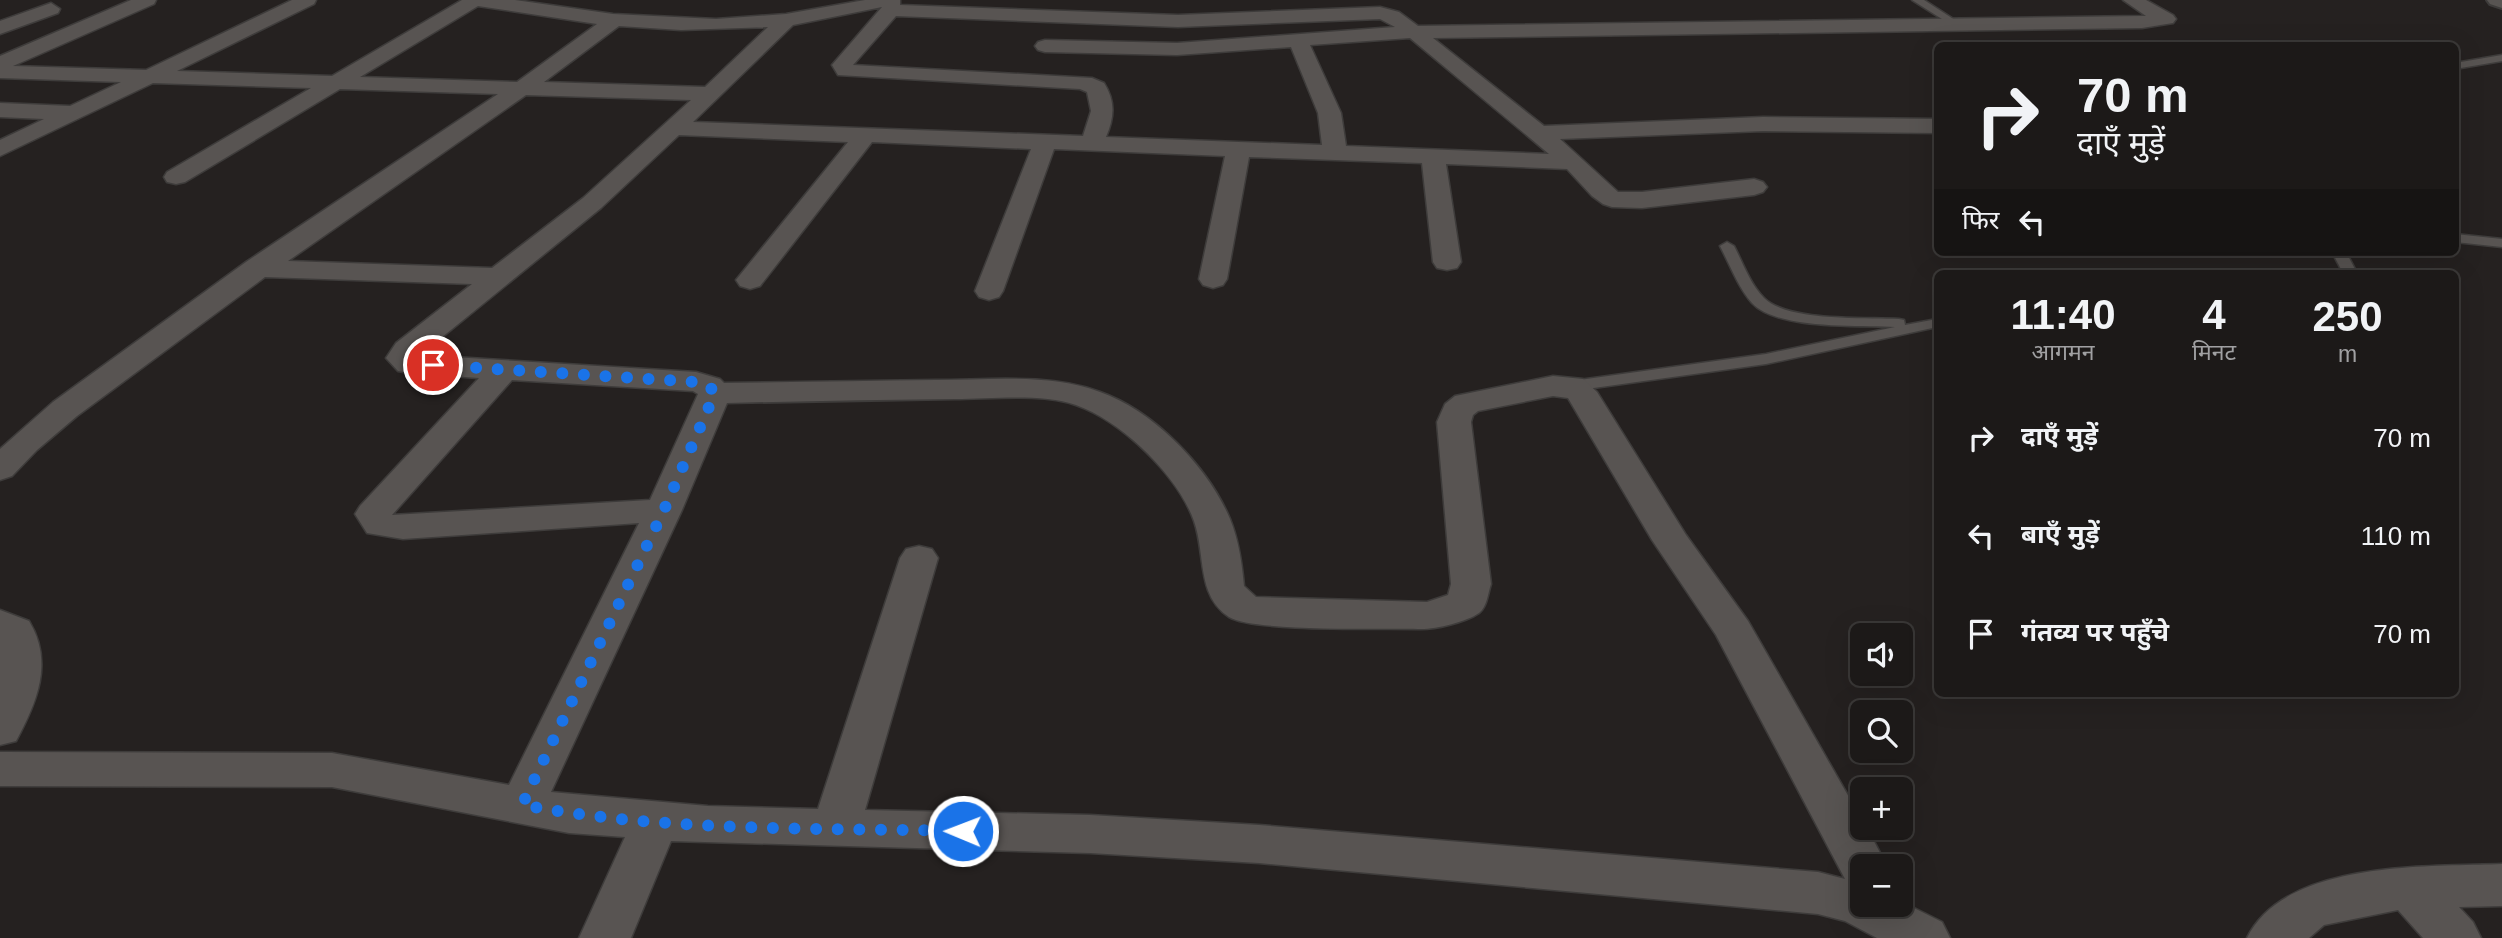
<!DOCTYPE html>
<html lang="hi">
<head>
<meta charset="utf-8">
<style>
	:root { --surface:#1c1918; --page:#292625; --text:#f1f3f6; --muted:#a0a0a2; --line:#3a3837 }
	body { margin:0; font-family:Helvetica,"Noto Sans Devanagari",sans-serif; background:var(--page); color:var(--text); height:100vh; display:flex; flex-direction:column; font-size:26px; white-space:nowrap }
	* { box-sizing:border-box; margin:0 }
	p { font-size:23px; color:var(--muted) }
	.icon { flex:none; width:38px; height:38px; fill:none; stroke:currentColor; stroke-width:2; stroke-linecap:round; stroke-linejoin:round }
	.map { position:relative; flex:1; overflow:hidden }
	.details { position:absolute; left:1934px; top:270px; width:525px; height:427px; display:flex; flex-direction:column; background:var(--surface); border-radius:10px; box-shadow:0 7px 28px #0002,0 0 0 2px var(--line) }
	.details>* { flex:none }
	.top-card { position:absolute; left:1934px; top:42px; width:525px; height:214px; border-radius:10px; box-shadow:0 7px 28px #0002,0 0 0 2px var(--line); background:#1c1918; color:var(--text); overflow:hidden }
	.tools { position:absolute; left:1850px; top:623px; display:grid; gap:14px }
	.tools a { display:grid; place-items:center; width:63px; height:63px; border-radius:10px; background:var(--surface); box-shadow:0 7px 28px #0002,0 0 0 2px var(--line); font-size:35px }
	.pin { position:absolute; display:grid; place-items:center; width:60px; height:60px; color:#fff; margin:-30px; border:4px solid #fff; border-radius:50%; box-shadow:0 2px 7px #0007 }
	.me { position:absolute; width:77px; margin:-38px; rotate:271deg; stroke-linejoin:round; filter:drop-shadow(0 0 5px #0008) }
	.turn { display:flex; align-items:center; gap:24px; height:147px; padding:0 28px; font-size:32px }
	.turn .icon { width:91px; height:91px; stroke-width:2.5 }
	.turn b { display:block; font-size:49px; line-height:60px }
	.then { display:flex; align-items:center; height:66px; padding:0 28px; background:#0003; gap:14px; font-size:26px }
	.eta { display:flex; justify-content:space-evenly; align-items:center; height:119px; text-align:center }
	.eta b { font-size:42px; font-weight:700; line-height:49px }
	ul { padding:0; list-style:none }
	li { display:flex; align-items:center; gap:21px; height:98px; padding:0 28px }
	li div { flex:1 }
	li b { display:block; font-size:26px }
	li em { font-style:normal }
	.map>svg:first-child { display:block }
</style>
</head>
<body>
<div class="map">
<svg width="2502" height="938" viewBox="0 0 2502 938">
	<rect width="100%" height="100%" fill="#252120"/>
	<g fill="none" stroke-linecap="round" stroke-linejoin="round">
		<g stroke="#3e3c3b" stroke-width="3">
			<g id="lane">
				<path d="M1912,0h12l37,24 -8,2z"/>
				<path d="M2502,55v6l-47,8v-6z"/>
				<path d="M2455,234l47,5v8l-47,-5z"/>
				<path d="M1727,242l7,4c9,17 16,38 30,52 24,24 102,19 135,21l5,1 1,5 32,-6v8l-171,37 -194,27 -6,-2 -2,-3 8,-5 194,-27 129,-27c-36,-2 -118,3 -143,-24 -14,-16 -22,-38 -32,-57z"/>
				<path d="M2332,252h14l11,21h-14z"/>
			</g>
		</g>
		<g stroke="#3e3c3b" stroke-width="3">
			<g id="street">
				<path d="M131,0h25l-2,4 -141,62 133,4 146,-70h24l-2,4 -137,67 155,5 130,-76h53l98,14 103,5 70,-5 79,-14h35v5l278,10 202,-8 19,5 19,14 724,-10h4l-23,-16h23l27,15 3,4 -3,4 -31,5 -709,10 111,88 219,-9 174,2v14l-174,-2 -203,8 58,53h24l112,-13 9,3 4,5 -4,5 -9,3 -112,13 -30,-1 -9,-3 -11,-8 -25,-27 -121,-5 15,98 -4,6 -10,2 -10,-2 -4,-6 -11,-99 -173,-6 -22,122 -4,6 -10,3 -10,-3 -4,-6 26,-123 -171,-7 -51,142 -4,6 -10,3 -10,-3 -4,-6 56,-142 -159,-7 -112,144 -10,3 -10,-3 -4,-6 112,-138 -169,-7 -78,73 -181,147 276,17 24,7 4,4c71,-1 142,-2 212,-3 53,0 113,-7 164,12 54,19 108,75 130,127 9,22 12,45 14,67l12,11 171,5 21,-7 3,-11 -14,-162 8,-18 10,-8 98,-20 30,3 14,13 89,143 62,86 114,199v8h5l20,38h-25v39h38v-4l42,21 8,16h-73l-32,-17 -27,-7 -559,-51 -169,-10 -419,-12 -40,97h-52l46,-101 -56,-4 -237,-46 -332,-1v-34l332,1 177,32 130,-262 -236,16 -36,-6 -12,-19 5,-8 119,-128 -70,-5 -11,-2 -12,-13 10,-15 76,-59 -207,-7 -188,139 -40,34 -25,26 -12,4v-31l53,-47 193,-140 252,-168 -158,-5 -155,93 -9,2 -9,-2 -3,-5 3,-5 144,-84 -158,-5 -153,73v-16l44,-21 -44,-2v-14l70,3 51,-24 -121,-4v-22zM478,6l119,18 -80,58 -157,-5zM882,7l-50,58 6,10 242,14 7,3 4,19 -8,25 -390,-14 100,-97zM896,16l282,11 202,-8 15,8 -218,16 -132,-3 -7,2 -3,4 3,4 7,2 132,3 114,-8 27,66 4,32 -216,-8c8,-19 10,-35 -2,-54l-12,-5 -239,-13zM619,26l62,4 87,-3 -63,60 -161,-5zM1410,38l120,100 19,16 -203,-8 -5,-33 -31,-68zM526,95l165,5 -108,98 -91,70 -204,-7zM512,380l181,11 5,3 -48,106 -258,15zM1553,396l15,2 84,142 64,95 129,244 -27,-7 -559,-47 -169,-10 -225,-5 73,-252 -6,-9 -13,-3 -13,3 -6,9 -82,251 -110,-3 -157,-14 131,-282 45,-107c76,-2 152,-3 228,-4 36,0 87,-6 121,6 46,16 102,71 118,116 12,34 2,74 35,96 24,15 154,11 189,12 16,1 48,-7 61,-16 8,-6 9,-20 12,-29l-20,-162 2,-7 5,-4z"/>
				<path d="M51,3l9,6 -2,4 -58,21v-13z"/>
				<path d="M0,610l29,11c25,41 8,81 -13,120l-16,4z"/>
				<path d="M2502,864v42l-43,1 14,15 8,16h-58l-25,-28 -74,15 -15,13h-62c38,-78 181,-71 255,-74z"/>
			</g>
		</g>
		<g stroke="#3e3c3b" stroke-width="4">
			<path id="secondary" d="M2487,0h15v8l-12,-4z"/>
		</g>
		<use href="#lane" fill="#585452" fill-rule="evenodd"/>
		<use href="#street" fill="#585452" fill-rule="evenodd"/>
		<use href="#secondary" fill="#585452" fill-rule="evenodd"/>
	</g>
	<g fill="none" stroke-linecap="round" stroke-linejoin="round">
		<path stroke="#1a73e8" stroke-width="12" stroke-dasharray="0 21.6" d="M433,365l263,17 13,4 6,7 -51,117 -142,295c144,27 295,23 441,26"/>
	</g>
</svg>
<div class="tools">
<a><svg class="icon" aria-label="sound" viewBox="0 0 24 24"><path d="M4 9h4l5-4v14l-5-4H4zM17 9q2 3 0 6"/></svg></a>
<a><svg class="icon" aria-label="search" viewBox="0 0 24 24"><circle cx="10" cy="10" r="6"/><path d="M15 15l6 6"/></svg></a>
<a>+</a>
<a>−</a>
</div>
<div class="pin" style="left:433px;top:365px;background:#d93025"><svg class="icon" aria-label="arrive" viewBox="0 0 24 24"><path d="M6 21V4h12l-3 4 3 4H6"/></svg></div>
<svg class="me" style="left:963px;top:831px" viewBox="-20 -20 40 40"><circle r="17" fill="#1a73e8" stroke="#fff" stroke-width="3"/><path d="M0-11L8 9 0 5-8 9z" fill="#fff"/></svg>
<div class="top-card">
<div class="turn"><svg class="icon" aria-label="right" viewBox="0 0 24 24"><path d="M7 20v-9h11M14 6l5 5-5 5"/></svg><div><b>70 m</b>दाएँ मुड़ें</div></div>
<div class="then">फिर<svg class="icon" aria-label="left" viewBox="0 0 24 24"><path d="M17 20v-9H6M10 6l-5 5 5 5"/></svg></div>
</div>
<section class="details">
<div class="eta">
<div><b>11:40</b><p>आगमन</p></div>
<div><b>4</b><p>मिनट</p></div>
<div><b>250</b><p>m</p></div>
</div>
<ul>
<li><svg class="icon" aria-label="right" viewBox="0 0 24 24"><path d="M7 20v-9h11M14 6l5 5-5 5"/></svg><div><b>दाएँ मुड़ें</b></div><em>70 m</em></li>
<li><svg class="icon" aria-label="left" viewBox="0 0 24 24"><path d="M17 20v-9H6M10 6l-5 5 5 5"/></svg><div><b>बाएँ मुड़ें</b></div><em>110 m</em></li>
<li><svg class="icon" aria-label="arrive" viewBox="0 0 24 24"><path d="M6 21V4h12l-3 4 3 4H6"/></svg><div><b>गंतव्य पर पहुँचे</b></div><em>70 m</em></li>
</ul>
</section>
</div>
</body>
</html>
